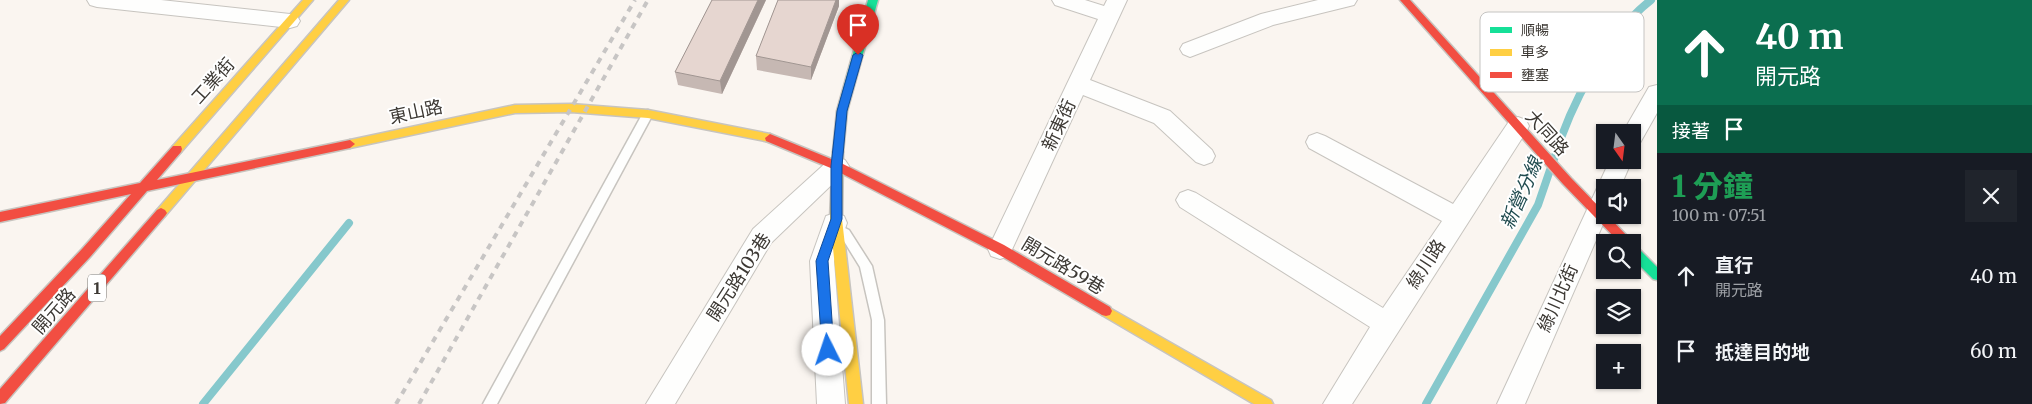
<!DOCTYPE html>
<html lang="zh-TW">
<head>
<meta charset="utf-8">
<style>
	:root { --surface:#171b24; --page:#20242c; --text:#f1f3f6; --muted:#9ea1a6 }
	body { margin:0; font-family:Merriweather,"Noto Sans TC",serif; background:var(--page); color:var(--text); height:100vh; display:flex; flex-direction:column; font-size:19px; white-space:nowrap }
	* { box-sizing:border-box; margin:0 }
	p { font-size:16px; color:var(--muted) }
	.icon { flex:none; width:28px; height:28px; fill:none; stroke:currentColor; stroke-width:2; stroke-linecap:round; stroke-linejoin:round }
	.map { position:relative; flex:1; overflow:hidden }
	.sheet { display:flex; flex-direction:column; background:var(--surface); width:375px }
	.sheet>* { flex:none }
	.top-card { background:#0b6e4f; color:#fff; overflow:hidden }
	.needle { width:32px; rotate:166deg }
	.buttons { position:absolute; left:1596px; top:124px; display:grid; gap:10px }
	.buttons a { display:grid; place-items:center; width:45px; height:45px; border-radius:0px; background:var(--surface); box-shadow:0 1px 4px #0004; font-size:25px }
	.pin { position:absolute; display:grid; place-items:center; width:42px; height:42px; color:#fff; margin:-51px -21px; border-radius:50% 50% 50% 0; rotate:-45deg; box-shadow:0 0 5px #0007 }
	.pin .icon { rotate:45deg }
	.me { position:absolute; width:55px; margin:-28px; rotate:356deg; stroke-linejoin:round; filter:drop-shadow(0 0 4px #0008) }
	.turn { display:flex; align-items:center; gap:18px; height:105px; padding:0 15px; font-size:22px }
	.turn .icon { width:65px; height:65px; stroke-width:2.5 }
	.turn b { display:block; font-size:35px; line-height:42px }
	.then { display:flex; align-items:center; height:48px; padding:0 15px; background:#0003; gap:10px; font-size:19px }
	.round { display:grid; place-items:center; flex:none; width:52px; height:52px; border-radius:0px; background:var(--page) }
	.summary { display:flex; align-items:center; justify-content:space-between; height:85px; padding:0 15px }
	h1 { font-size:30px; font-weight:800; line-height:38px; color:#1e9e55 }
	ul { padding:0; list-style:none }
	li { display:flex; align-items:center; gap:15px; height:75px; padding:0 15px }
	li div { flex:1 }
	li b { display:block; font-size:19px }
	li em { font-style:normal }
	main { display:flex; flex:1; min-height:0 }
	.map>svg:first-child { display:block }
</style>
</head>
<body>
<main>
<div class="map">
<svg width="1657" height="404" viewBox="0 0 1657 404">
	<rect width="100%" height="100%" fill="#faf5f0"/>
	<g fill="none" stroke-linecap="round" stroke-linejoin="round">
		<g stroke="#86c8cc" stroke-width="8">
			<path d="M1554,159c16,-53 52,-124 97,-159"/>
			<path d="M203,404l146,-181"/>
			<path d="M1426,404l112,-199 12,-35"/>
		</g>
		<g stroke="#c7c4bf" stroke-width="3">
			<g id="lane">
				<path d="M648,110l5,4 -156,290h-14l161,-293z"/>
				<path d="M845,228l4,2 23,36 12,54 2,84h-14v-84l-12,-53 -21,-34 2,-3z"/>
			</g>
		</g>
		<g stroke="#c7c4bf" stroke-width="2">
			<g id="street">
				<path d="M87,0h74l129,14 7,2 3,5 -3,5 -7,2 -193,-21 -7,-2z"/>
				<path d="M1052,0h33l19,6 3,-6h20l-37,80 80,31 42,39 3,6 -3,6 -8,3 -8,-3 -42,-39 -71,-28 -74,161 -9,3 -9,-3 -3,-7 110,-230 -43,-14z"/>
				<path d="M1318,0h39l-3,5 -81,20 -83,32 -7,-3 -3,-5 3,-5 78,-30z"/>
				<path d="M1657,85v28l-17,30 -8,3v-14h-9l26,-45z"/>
				<path d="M1518,117l8,3 3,6 -3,6 -174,272h-29l47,-77 -190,-120 -4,-7 4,-7 8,-3 8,3 187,115 59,-87 -133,-73 -3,-6 3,-6 8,-3 8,3 128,68 57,-84z"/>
				<path d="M837,157l8,3 4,6 -4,6 -74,71 -96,161h-29l107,-175 76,-69z"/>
				<path d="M1610,160h22l-12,28h-15v27h2l-82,189h-28z"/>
				<path d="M835,213l9,3 3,7 -13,38 11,143h-28l-7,-143 16,-45z"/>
			</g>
		</g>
		<g stroke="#c7c4bf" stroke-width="3">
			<g id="fast">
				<path d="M868,0h10l-31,111 -4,41 -5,4 -5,-4 4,-41z"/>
				<path d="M1632,245l4,1 21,21v13l-4,-1 -21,-21z"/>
			</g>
		</g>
		<g stroke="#c7c4bf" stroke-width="3">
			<g id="slow">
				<path d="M303,0h10l-132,152h-8l-1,-3 1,-3z"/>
				<path d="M339,0h10l-184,216h-8l-2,-3 2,-3z"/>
				<path d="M571,104l77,6 122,24 5,4 -5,4 -122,-24 -77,-6 -56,1 -165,35 -5,-4 5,-4 165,-35z"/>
				<path d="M838,148l5,4 -1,67 21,185h-14l-19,-185 3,-67z"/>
				<path d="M1106,306l165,94 2,4h-19l-152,-89 -2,-4 2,-4z"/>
			</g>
		</g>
		<g stroke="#c7c4bf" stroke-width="3">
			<g id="jam">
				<path d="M1400,0h10l161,178 34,35v2h2l23,24 2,3h-13l-56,-58z"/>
				<path d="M770,134l71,29 163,82 106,62 2,4 -2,4 -4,1 -4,-1 -106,-62 -163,-84 -67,-28 -1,-3z"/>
				<path d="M350,140l5,4 -5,4 -203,43 -57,66 -86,92 -4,2v-15l82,-87 49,-55 -131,28v-10l140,-29 33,-37h8l1,3 -1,3 -24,28z"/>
				<path d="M161,208l4,2 2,3 -2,3 -160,187 -5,1v-15l157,-179z"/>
			</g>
		</g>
		<use href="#lane" fill="#fefefd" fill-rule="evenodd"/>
		<use href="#street" fill="#fefefd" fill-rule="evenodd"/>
		<use href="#fast" fill="#16e098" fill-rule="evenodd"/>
		<use href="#slow" fill="#ffcf43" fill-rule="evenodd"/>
		<use href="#jam" fill="#f24e42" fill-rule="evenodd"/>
		<g stroke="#c7c5c4" stroke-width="4" stroke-dasharray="6 6" stroke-linecap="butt">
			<path d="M396,404l239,-404"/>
			<path d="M419,404l229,-404"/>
		</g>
	</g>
	<g fill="#c6b8b3">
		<path d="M712,0h54l-44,94 -44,-9 -3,-13z"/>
		<path d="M778,0h61v6l-28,74 -54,-10 -1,-14z"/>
	</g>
	<g fill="#a19692">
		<path d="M758,0h8l-44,94 -2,-13z"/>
		<path d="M836,0h3v6l-28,74v-13z"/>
	</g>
	<g fill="#e6d6d0" stroke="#a19692">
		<path d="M712,0h46l-38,81 -45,-9z"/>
		<path d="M778,0h58l-25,67 -55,-11z"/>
	</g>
	<path fill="#1a73e8" stroke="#114b97" d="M858,52l5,3 -16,56 -5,55v53l-14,42 6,89 -2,4 -4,2 -5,-2 -1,-4 -6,-89 15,-42v-53l6,-55 16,-56z"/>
	<g text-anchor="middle" stroke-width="4" stroke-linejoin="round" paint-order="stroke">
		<rect fill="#fff" stroke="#777471" stroke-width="1" x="88" y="274.5" width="18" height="27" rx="4"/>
		<g font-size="16" font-weight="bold" fill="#3d3934">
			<text x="97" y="294">1</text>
		</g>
		<g font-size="18" fill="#3d3934" stroke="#fff">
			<text transform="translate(213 81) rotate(-48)" y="6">工業街</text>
			<text transform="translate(416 112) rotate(-12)" y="6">東山路</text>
			<text transform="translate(1059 125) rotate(-65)" y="6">新東街</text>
			<text transform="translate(1547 133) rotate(48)" y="6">大同路</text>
			<text transform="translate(1426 264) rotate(-57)" y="6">綠川路</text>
			<text transform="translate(1063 266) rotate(31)" y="6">開元路59巷</text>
			<text transform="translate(739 277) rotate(-57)" y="6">開元路103巷</text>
			<text transform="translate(1558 298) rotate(-66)" y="6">綠川北街</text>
			<text transform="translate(54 311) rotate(-49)" y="6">開元路</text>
		</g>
		<g font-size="19" font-style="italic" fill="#1f4a4e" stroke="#fff">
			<text transform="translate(1521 193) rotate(-66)" y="7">新營分線</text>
		</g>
	</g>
	<rect x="1480" y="12" width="164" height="80" rx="8" fill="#fff" stroke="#c5c4c2" stroke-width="1"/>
	<rect x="1490" y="27" width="22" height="6" fill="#16e098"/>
	<rect x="1490" y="49" width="22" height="7" fill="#ffcf43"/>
	<rect x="1490" y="72" width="22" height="6" fill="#f24e42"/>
	<g font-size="14" fill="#3d3934">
		<text x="1521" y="35">順暢</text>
		<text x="1521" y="57">車多</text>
		<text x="1521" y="80">壅塞</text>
	</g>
</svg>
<div class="buttons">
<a><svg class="needle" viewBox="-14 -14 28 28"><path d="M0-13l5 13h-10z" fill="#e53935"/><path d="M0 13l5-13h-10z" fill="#9ea1a6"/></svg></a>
<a><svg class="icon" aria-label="sound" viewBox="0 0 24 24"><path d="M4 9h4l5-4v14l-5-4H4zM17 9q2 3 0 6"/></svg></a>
<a><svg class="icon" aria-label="search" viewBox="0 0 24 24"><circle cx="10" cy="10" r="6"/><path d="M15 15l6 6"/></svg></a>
<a><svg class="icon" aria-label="layers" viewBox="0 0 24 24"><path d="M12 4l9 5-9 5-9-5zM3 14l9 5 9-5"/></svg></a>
<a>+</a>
</div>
<div class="pin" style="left:858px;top:55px;background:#d93025"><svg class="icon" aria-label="arrive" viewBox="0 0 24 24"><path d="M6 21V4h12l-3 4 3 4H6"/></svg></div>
<svg class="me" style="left:828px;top:350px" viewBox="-20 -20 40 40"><circle r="19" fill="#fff"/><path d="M0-13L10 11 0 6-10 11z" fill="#1a73e8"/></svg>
</div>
<section class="sheet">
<div class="top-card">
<div class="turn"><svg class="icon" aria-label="ahead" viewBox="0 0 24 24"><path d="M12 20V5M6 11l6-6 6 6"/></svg><div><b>40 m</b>開元路</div></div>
<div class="then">接著<svg class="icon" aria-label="arrive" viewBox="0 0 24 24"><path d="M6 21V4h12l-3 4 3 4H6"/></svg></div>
</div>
<div class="summary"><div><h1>1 分鐘</h1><p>100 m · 07:51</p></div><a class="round"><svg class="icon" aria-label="close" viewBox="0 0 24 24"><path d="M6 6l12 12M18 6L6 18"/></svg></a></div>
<ul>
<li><svg class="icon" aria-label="ahead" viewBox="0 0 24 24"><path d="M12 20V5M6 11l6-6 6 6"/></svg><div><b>直行</b><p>開元路</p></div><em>40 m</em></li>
<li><svg class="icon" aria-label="arrive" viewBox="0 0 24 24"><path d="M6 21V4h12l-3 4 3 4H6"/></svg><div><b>抵達目的地</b></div><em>60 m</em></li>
</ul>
</section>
</main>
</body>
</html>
